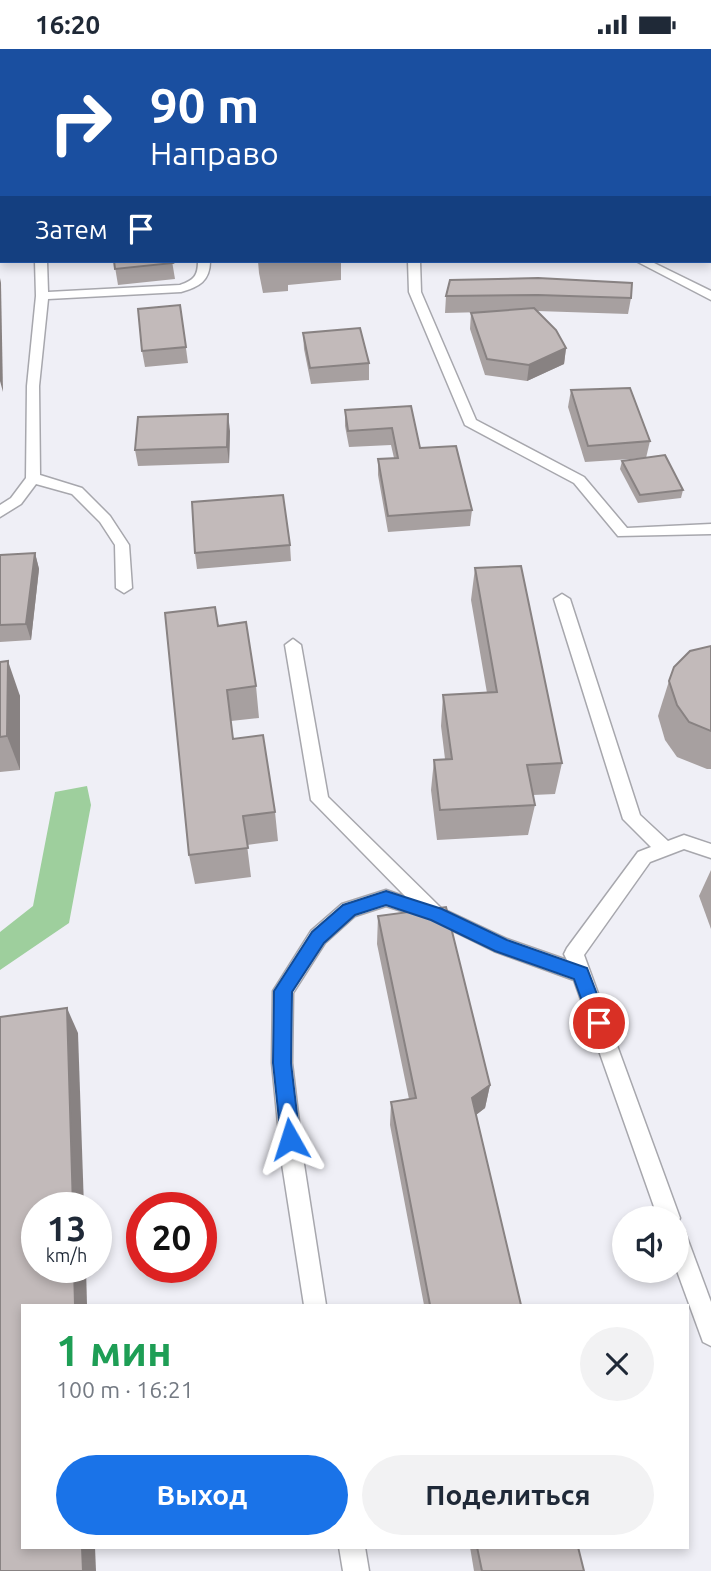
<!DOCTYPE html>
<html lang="ru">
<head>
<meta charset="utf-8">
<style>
	:root { --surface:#fff; --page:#f2f2f3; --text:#1f2937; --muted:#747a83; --accent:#1a73e8 }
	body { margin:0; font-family:Ubuntu,sans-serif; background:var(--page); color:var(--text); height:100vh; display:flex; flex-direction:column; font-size:26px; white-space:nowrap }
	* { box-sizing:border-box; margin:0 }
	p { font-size:23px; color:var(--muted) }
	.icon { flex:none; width:38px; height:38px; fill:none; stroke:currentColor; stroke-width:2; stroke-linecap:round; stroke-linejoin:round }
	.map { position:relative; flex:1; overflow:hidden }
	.details { position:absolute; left:21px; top:1255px; width:668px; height:245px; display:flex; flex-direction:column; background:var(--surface); border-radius:0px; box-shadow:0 4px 10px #0003 }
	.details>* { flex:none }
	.hud { position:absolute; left:0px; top:0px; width:712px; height:214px; box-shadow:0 4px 10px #0003; background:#1a4fa0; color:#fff; overflow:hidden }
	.fabs { position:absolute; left:612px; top:1157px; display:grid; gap:14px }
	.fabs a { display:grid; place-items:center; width:77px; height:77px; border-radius:50%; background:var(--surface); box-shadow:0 4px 10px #0003; font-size:35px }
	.speed { position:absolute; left:21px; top:1143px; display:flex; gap:14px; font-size:35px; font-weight:700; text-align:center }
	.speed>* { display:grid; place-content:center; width:91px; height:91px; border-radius:50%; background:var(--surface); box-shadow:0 4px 10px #0003; line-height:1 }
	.speed small { font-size:18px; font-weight:400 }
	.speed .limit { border:10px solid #d22; background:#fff; color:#111 }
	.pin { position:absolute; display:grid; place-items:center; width:60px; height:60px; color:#fff; margin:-30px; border:4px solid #fff; border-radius:50%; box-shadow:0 2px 7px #0007 }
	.me { position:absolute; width:77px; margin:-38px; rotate:354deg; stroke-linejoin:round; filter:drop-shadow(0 0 5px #0008) }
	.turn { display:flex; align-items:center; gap:24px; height:147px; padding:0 35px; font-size:32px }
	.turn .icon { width:91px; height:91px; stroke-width:2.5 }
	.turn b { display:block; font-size:49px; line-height:60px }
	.then { display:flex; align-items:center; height:66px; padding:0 35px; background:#0003; gap:14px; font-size:26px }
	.round { display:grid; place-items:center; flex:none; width:74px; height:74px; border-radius:37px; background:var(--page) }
	.overview { display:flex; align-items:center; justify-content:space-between; height:119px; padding:0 35px }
	h1 { font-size:42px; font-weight:700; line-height:52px; color:#1e9e55 }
	.action { display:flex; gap:14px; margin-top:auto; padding:14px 35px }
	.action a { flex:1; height:80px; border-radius:42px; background:var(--accent); color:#fff; font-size:28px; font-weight:700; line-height:80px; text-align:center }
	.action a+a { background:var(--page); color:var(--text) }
	.status { display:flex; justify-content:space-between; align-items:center; height:49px; padding:0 35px; background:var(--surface); direction:ltr }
	.status svg { height:19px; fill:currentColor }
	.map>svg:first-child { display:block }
</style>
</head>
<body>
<div class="status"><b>16:20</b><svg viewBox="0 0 49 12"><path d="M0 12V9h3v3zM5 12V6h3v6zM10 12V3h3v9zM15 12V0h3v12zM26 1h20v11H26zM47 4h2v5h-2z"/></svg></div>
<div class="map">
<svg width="711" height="1522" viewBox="0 0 711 1522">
	<rect width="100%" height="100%" fill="#efeff6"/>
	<path fill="#9ecf9d" d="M87,737l4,19 -22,118 -69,47v-38l33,-26 22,-114z"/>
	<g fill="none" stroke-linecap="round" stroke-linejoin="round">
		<g stroke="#a7a7ad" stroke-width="3">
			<g id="service">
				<path d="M42,0h10l-11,2z"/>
				<path d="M75,0h15l2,2h-15z"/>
				<path d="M215,0h10l-11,2z"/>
				<path d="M386,0h10l2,2h-10z"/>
				<rect x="623" y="0" width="10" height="2"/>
				<path d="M35,212h12l1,31 132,-7c14,-5 18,-9 18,-24h12c0,20 -11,26 -29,31l-133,7 -9,87 1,89 42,13 28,28 19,29 3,43 -8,5 -8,-5 -1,-43 -15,-23 -28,-28 -36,-10 -15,20 -21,13v-12l11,-7 15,-20 1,-92 9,-90z"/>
				<path d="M408,212h12l1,31 55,128 108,57 43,51 84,-4v10l-93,2 -44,-53 -109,-58 -56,-133z"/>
				<path d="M636,212h14l61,30v9z"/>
				<path d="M562,545l8,5 70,216 28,26 16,-6 27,9v14l-27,-9 -34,13 -66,93 96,263 -3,6v-6h-19l-84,-238 -80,-29 -63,-31 -45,-14 -31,10 -30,27 -32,50 -1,70 12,101 22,141h-22l-22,-141 -10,-101 1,-72 38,-60 31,-27 44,-14 20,7 -95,-97 -26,-155 8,-6 8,6 27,152 113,111 66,31 60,21 -3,-6 3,-6 71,-96 13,-5 -28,-28 -69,-220z"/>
				<path d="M677,1180l8,3 26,70v44l-8,-4 -26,-71z"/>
				<path d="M339,1498h26l4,24h-26z"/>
			</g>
		</g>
		<use href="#service" fill="#fff" fill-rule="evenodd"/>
	</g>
	<g fill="#a7a0a0">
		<path d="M316,0h54l9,2h-62z"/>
		<path d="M507,0h49l1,2h-50z"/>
		<path d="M648,0h54l1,2h-55z"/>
		<path d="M710,10l1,1v88l-1,-1z"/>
		<path d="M114,212h58l3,18 -57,6z"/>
		<path d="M258,212h83v19l-53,5v6l-25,2 -4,-20z"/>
		<path d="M450,231l181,18 -3,16 -91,-3 29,37 -2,16 -37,17 -42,-6 -15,-46 1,-16 13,-1 -39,1 1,-17z"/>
		<path d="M180,256l8,58 -43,4 -3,-16z"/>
		<path d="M303,284l66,30v17l-58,4 -7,-35z"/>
		<path d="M571,341l79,51 -4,17 -61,4 -17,-55z"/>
		<path d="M411,357l9,42 52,62 -2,16 -82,6 -10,-57v-16l16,-1 -3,-13 -42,2 -4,-21v-16z"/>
		<path d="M230,382l-1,32 -91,3 -3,-16z"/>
		<path d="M622,412l61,29 -2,8 -43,5 -18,-34z"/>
		<path d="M290,496l1,16 -94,8 -2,-16z"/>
		<path d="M35,504l4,16 -8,71 -31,2v-87z"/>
		<path d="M475,519l87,195 -7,31 -22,1 2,10 -7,30 -91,5 -6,-50 3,-30 11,-1 -4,-33 2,-31 44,-2 -16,-93z"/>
		<path d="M218,577l38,60 3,32 -28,3 2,18 42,73 3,29 -31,4 4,32 -56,7 -6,-29z"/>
		<path d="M711,597v123h-4l-30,-12 -12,-17 -7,-24 11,-35z"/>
		<path d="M0,613l20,34v74l-20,2z"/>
		<path d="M711,821v59l-12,-33z"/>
		<path d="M378,867l112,169 -5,23 -9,7 45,190h-97l-34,-180 1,-23 18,-3 -32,-155z"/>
		<path d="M470,1498h108l6,24h-110z"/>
	</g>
	<g fill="#888282">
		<path d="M1,0h30v2h-29z"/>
		<rect x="0" y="10" width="2" height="31"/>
		<path d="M0,47l2,8v6l-2,1z"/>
		<path d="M2,117v33l-2,1v-33z"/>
		<path d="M0,229l1,5 2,109 -3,-11z"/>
		<path d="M566,299l-2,16 -37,17 2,-16z"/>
		<path d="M228,365l2,17 -1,32 -2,-16z"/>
		<path d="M35,504l4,16 -8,71 -5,-16z"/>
		<path d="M8,612l12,35v74l-13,-34z"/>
		<path d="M67,959l11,25 6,174h-11z"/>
		<path d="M490,1036l-5,23 -17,13 4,-23z"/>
		<path d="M74,1218h12l1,38h-12z"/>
		<path d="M82,1498h13l1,24h-13z"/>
	</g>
	<g fill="#c2baba" stroke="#888282" stroke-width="2">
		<rect x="0" y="0" width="2" height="10"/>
		<path d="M132,0h52l1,2h-52z"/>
		<path d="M328,0h31v2l19,-2 1,2h-50z"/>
		<path d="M521,0h35l1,2h-35z"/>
		<path d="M666,0h36l1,2h-36z"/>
		<path d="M710,10l1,1v47l-1,-1z"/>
		<path d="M710,168h1v34l-1,-2z"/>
		<path d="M114,212h58l1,2 -58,6z"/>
		<path d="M538,229l94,5 -1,15 -93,-3 -92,1 4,-16z"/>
		<path d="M180,256l6,42 -44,4 -4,-42z"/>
		<path d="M534,259l22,22 10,18 -37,17 -42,-6 -16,-46z"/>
		<path d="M360,279l9,35 -59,5 -7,-35z"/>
		<path d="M630,339l20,53 -62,5 -17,-56z"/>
		<path d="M411,357l9,42 36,-2 16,64 -84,6 -10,-57 20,-1 -6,-30 -44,3 -3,-21z"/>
		<path d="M228,365l-1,33 -92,3 3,-33z"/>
		<path d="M665,406l18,35 -43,5 -18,-34z"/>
		<path d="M283,446l7,50 -95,8 -3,-51z"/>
		<path d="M35,504l-9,71 -26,1v-70z"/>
		<path d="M521,517l41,197 -35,2 8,40 -95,5 -6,-50 18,-1 -9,-64 54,-3 -22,-124z"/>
		<path d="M215,558l3,19 28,-4 10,64 -29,4 6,49 30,-4 12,77 -32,4 5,32 -59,7 -24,-242z"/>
		<path d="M711,597v85l-22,-9 -12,-17 -8,-24 5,-14 16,-16z"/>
		<path d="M8,612l-1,75 -7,1v-75z"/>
		<path d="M446,858l44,178 -18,13 49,207h-91l-39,-203 25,-4 -38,-182z"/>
		<path d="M67,959l6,199h-36v60h37l1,38h-52v242h59l1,24h-83v-554z"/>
		<path d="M477,1498h101l6,24h-102z"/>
	</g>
	<path fill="#1a73e8" stroke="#114b97" stroke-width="2" d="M386,842l56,18 65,31 80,28 21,55 -3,6 -6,2 -7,-2 -18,-50 -79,-28 -64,-31 -45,-15 -31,10 -31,28 -32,49 -1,71 9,76 -3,7 -7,2 -7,-2 -2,-7 -8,-76 1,-72 38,-59 31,-27z"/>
</svg>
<div class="fabs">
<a><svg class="icon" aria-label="sound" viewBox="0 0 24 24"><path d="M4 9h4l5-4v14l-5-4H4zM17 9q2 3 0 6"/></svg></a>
</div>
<div class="speed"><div>13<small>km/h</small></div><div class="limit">20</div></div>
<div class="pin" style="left:599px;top:974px;background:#d93025"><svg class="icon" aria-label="arrive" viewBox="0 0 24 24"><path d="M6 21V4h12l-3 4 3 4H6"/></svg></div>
<svg class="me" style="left:290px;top:1090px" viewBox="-20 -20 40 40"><path d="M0-17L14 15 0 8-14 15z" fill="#1a73e8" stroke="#fff" stroke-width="4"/></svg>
<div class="hud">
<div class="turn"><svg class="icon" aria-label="right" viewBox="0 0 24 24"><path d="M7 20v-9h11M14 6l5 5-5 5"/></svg><div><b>90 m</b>Направо</div></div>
<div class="then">Затем<svg class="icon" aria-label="arrive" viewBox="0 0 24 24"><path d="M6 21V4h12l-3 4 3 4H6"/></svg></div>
</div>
<section class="details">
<div class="overview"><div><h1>1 мин</h1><p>100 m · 16:21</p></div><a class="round"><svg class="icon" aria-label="close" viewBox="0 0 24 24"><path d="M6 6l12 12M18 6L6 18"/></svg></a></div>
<div class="action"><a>Выход</a><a>Поделиться</a></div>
</section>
</div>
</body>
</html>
